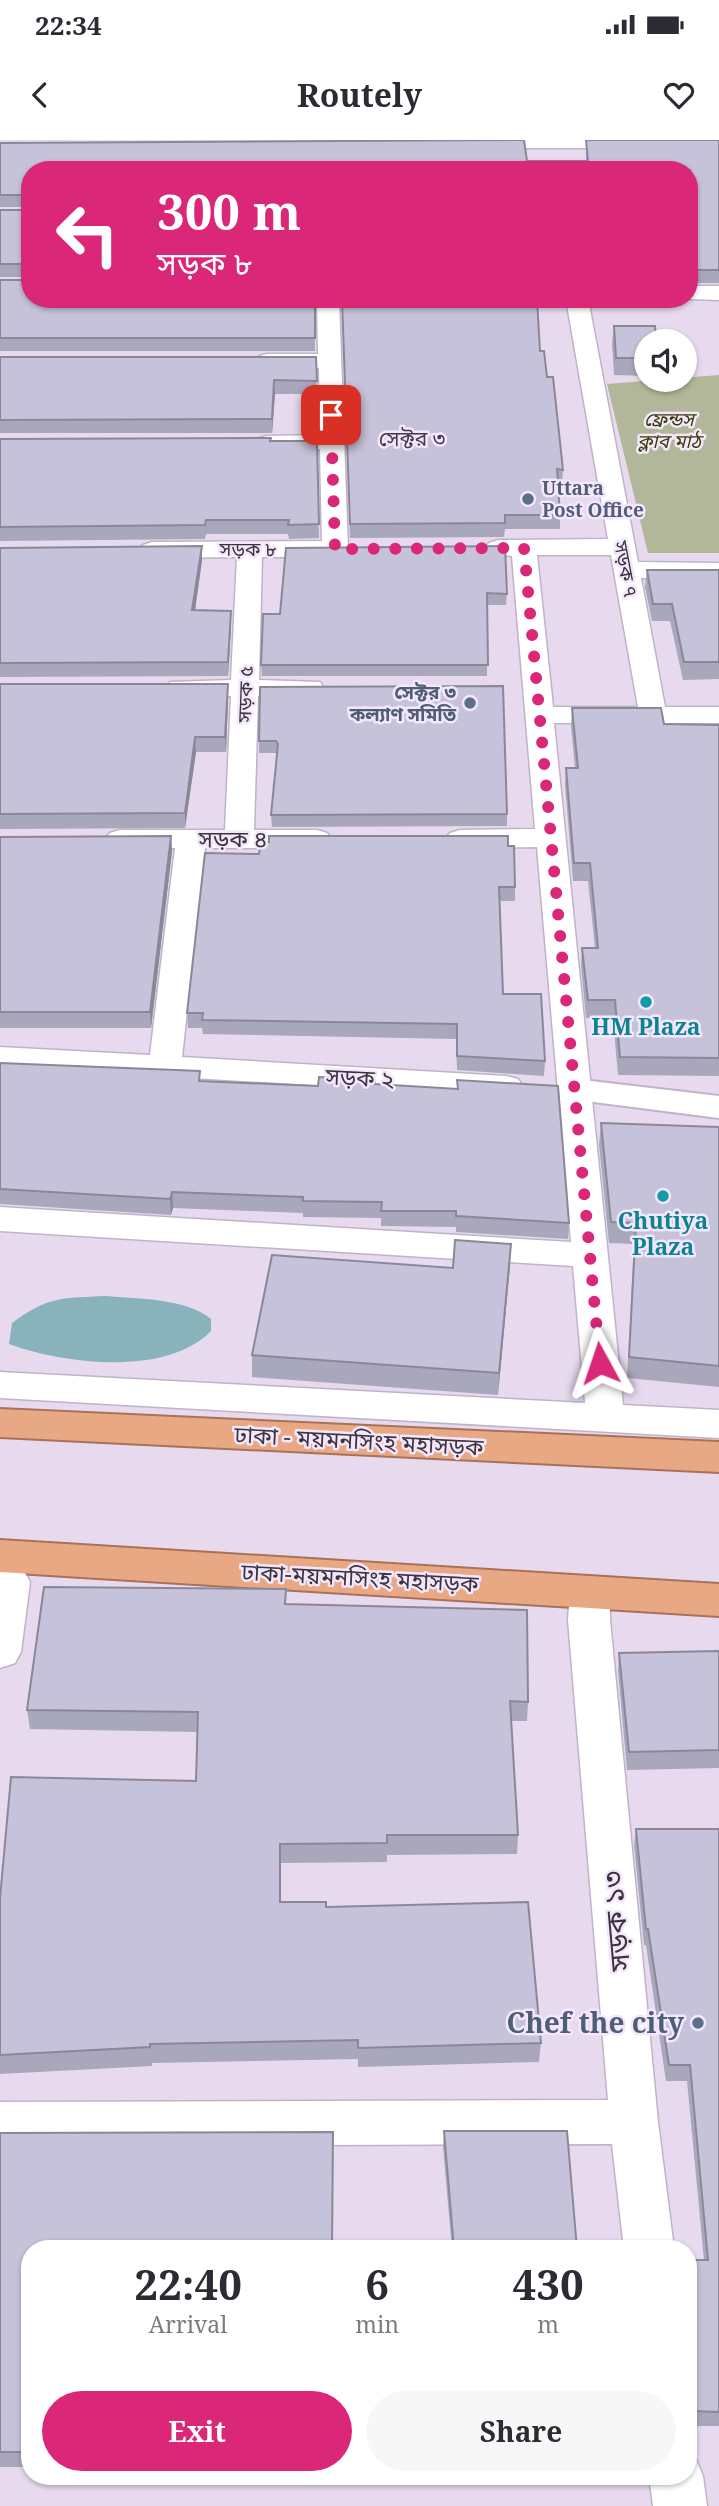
<!DOCTYPE html>
<html lang="en">
<head>
<meta charset="utf-8">
<style>
	:root { --surface:#fff; --page:#f7f7f7; --text:#2b2b33; --muted:#7c7c81; --accent:#db2777 }
	body { margin:0; font-family:"Noto Serif","Noto Sans Bengali",serif; background:var(--page); color:var(--text); height:100vh; display:flex; flex-direction:column; font-size:26px; white-space:nowrap }
	* { box-sizing:border-box; margin:0 }
	p { font-size:23px; color:var(--muted) }
	.icon { flex:none; width:38px; height:38px; fill:none; stroke:currentColor; stroke-width:2; stroke-linecap:round; stroke-linejoin:round }
	.map { position:relative; flex:1; overflow:hidden }
	.sheet { position:absolute; left:21px; top:2100px; width:676px; height:245px; display:flex; flex-direction:column; background:var(--surface); border-radius:28px; box-shadow:0 2px 5px #0004 }
	.sheet>* { flex:none }
	.top-card { position:absolute; left:21px; top:21px; width:677px; height:147px; border-radius:28px; box-shadow:0 2px 5px #0004; background:#db2777; color:#fff; overflow:hidden }
	.controls { position:absolute; left:634px; top:189px; display:grid; gap:14px }
	.controls a { display:grid; place-items:center; width:63px; height:63px; border-radius:50%; background:var(--surface); box-shadow:0 2px 5px #0004; font-size:35px }
	.pin { position:absolute; display:grid; place-items:center; width:60px; height:60px; color:#fff; margin:-30px; border-radius:14px; box-shadow:0 4px 10px #0006 }
	.me { position:absolute; width:77px; margin:-38px; rotate:355deg; stroke-linejoin:round; filter:drop-shadow(0 0 5px #0008) }
	.turn { display:flex; align-items:center; gap:24px; height:147px; padding:0 21px; font-size:32px }
	.turn .icon { width:91px; height:91px; stroke-width:2.5 }
	.turn b { display:block; font-size:49px; line-height:60px }
	.eta { display:flex; justify-content:space-evenly; align-items:center; height:119px; text-align:center }
	.eta b { font-size:42px; font-weight:700; line-height:49px }
	.action { display:flex; gap:14px; margin-top:auto; padding:14px 21px }
	.action a { flex:1; height:80px; border-radius:42px; background:var(--accent); color:#fff; font-size:28px; font-weight:700; line-height:80px; text-align:center }
	.action a+a { background:var(--page); color:var(--text) }
	.status { display:flex; justify-content:space-between; align-items:center; height:49px; padding:0 35px; background:var(--surface); direction:ltr }
	.status svg { height:19px; fill:currentColor }
	header { display:flex; justify-content:space-between; align-items:center; height:91px; padding:0 21px; background:var(--surface); font-size:32px; font-weight:700 }
	.map>svg:first-child { display:block }
</style>
</head>
<body>
<div class="status"><b>22:34</b><svg viewBox="0 0 49 12"><path d="M0 12V9h3v3zM5 12V6h3v6zM10 12V3h3v9zM15 12V0h3v12zM26 1h20v11H26zM47 4h2v5h-2z"/></svg></div>
<header><svg class="icon" aria-label="back" viewBox="0 0 24 24"><path d="M15 5l-7 7 7 7"/></svg>Routely<svg class="icon" aria-label="heart" viewBox="0 0 24 24"><path d="M12 20l-8-8c-3-5 5-10 8-4 3-6 11-1 8 4z"/></svg></header>
<div class="map">
<svg width="719" height="2366" viewBox="0 0 719 2366">
	<rect width="100%" height="100%" fill="#e7daef"/>
	<path fill="#b1b798" d="M719,235v178h-71l-41,-169z"/>
	<path fill="#88b3bb" d="M106,1156c32,3 79,2 105,23v12c-45,46 -147,33 -202,13l3,-21c36,-27 51,-25 94,-27z"/>
	<g fill="none" stroke-linecap="round" stroke-linejoin="round">
		<g stroke="#c0b3c8" stroke-width="3">
			<g id="minor">
				<path d="M466,0h253v8h-245l-7,-2z"/>
				<path d="M690,146h29v14l-30,-1z"/>
				<path d="M317,159h22l9,250 -4,5 -9,3h-73l-3,123 61,2 4,6 -4,6 -62,2 -4,134h63l10,3 5,6 -5,6 -10,3h-112l-23,209 324,19 12,3 5,7 -5,7 -12,3 -506,-29v-20l150,8 25,-207h-55l-10,-3 -5,-6 5,-6 10,-3h105l6,-134 -61,-2 -4,-6 4,-6 61,-2 6,-123 -85,1 -9,-3 -4,-5 4,-5 9,-3 170,-1 -2,-92 -53,1 -8,-2 -4,-5 4,-5 8,-2 53,-1 -1,-67h-52l-8,-2 -3,-5 3,-5 8,-2h51z"/>
				<path d="M566,159h22l50,263 81,1v16l-78,-1 24,129h54v16h-165l69,682 96,5v28l-719,-40v-26l585,31 -12,-137 -573,-35v-24l571,35 -34,-395 -77,1 -10,-3 -5,-6 5,-6 10,-3 75,-1 -23,-273 -23,-3 -4,-5 4,-5 9,-3 110,-1zM537,415h74l27,152h-85z"/>
				<path d="M10,1427l14,4 6,11 -9,70 -6,11 -15,5v-98z"/>
				<path d="M590,1437l14,4 6,11v28l48,502 16,127h-50l-12,-105 -612,2v-44l608,-2 -40,-480 2,-28 6,-11z"/>
				<path d="M688,2314l7,3 8,19 4,30h-54l-4,-30h39z"/>
			</g>
		</g>
		<g stroke="#c0b3c8" stroke-width="4">
			<path id="tertiary" d="M574,939l145,17v22l-157,-20 -5,-8 5,-8z"/>
		</g>
		<g stroke="#a87158" stroke-width="4">
			<g id="trunk">
				<path d="M0,1269l719,33v30l-719,-35z"/>
				<path d="M0,1400l719,44v32l-719,-44z"/>
			</g>
		</g>
		<use href="#minor" fill="#fff" fill-rule="evenodd"/>
		<use href="#tertiary" fill="#fff" fill-rule="evenodd"/>
		<use href="#trunk" fill="#e8a884" fill-rule="evenodd"/>
	</g>
	<g fill="#a9a7bb">
		<path d="M586,0h133v143h-29v-113h-660v37h-30v-64l527,18h59z"/>
		<rect x="0" y="70" width="30" height="67"/>
		<path d="M0,140l315,19v52h-315z"/>
		<path d="M342,159l198,52 7,26 16,93 -1,13h-4l2,32v14h-55l-1,8 -154,1z"/>
		<path d="M614,186l32,15v35l-32,-1 -2,-32z"/>
		<path d="M0,217h316l1,37h-42l-3,39h-272z"/>
		<path d="M0,299l317,2 2,97 -30,1 -1,-5h-82l-1,5 -205,2z"/>
		<path d="M0,408l202,12 -7,50 36,1v14l-3,51 -228,1z"/>
		<path d="M286,408l221,46 -1,11h-19v71h-225l-1,-11 19,-51z"/>
		<path d="M647,430h72v109l-36,1 -13,-59h-18l-7,-34z"/>
		<path d="M0,544h228v15l-2,53h-30l-11,76 -185,1z"/>
		<path d="M260,547l247,127v12l-235,1 -1,-12 6,-61 -1,-1h-17z"/>
		<path d="M572,568l92,16 55,1v351l-101,-1 -5,-56 -27,-1 -5,-52 1,-18h13l-7,-67h-15l-8,-96 1,-17h9l-4,-42z"/>
		<path d="M171,696l1,15 -21,177h-151v-191z"/>
		<path d="M508,706l7,41v14h-15l3,93 42,67 -1,15 -87,-6 -1,-31 -253,-5 -1,-6h-14l-1,-15 72,-159z"/>
		<path d="M0,923l201,18 117,5 57,-2 194,139 -1,16 -112,-7v-5l-75,-1v-8l-78,-1v-4l-130,-5 -2,7 -171,-11z"/>
		<path d="M601,983l118,4v260l-92,-9 7,-134 -25,-1 -10,-99z"/>
		<path d="M510,1125l-12,130 -246,-18v-22l201,-87z"/>
		<path d="M286,1449v15l242,98 -1,19h-16l7,114 -1,19 -130,1v7l-106,1v39l45,5 215,136 -2,19 -181,5v-8l-206,4v3l-152,8v-176l196,-117 1,-49 -167,-3 -3,-19z"/>
		<path d="M719,1511v117l-92,2 -9,-99 1,-18z"/>
		<path d="M636,1689h83v597h-30l-1,-16v-150h16l-17,-179h-21l-20,-136h-2l-10,-100z"/>
		<path d="M444,1991l133,118h-125l-9,-102z"/>
		<path d="M0,1993l30,116v218h-30z"/>
		<path d="M201,2336h109l-1,7 -107,-1z"/>
	</g>
	<g fill="#8a8898">
		<path d="M274,240l1,14 -3,39v-14z"/>
		<path d="M202,406v14l-9,65 -1,-15z"/>
		<path d="M231,471v14l-3,51v-14z"/>
		<path d="M228,544v15l-2,53 -1,-15z"/>
		<path d="M195,597l1,15 -11,76v-15z"/>
		<path d="M171,696l1,15 -21,177 -1,-16z"/>
		<path d="M172,1052l1,16 -2,7 -1,-16z"/>
		<path d="M511,1104l-1,21 -12,130 1,-22z"/>
	</g>
	<g fill="#c5c2d9" stroke="#8a8898" stroke-width="2">
		<path d="M524,0l3,21h61l-2,-21h133v130h-29v-100h-660v25h-30v-52z"/>
		<rect x="0" y="70" width="30" height="54"/>
		<path d="M0,140h30v19h285v39h-315z"/>
		<path d="M342,159h195l3,52h4l3,26h6l10,93 -6,-1 3,46h-55v8l-155,1z"/>
		<path d="M614,186h41l1,15h-10v17h-30z"/>
		<path d="M0,217h316l1,24 -43,-1 -2,39 -272,1z"/>
		<path d="M271,298l-1,3h47l2,83 -31,1 1,-5h-83l-1,5 -205,2v-88z"/>
		<path d="M202,406l-10,64 39,1 -3,51 -228,1v-115z"/>
		<path d="M505,406l2,48 -20,-1 1,72h-227l2,-51h17l6,-66z"/>
		<path d="M647,430h72v92h-35l-12,-58h-19z"/>
		<path d="M0,544h228l-3,53h-30l-10,76 -185,1z"/>
		<path d="M503,546l4,128 -236,1 7,-71 -2,-3h-17l1,-54z"/>
		<path d="M572,568h89l3,16 55,1v333l-99,-1 -5,-57h-27l-6,-52h16l-8,-85h-16l-8,-95h12z"/>
		<path d="M171,696l-21,176h-150v-175z"/>
		<path d="M269,696h239v10h6l1,41h-16l4,107h38l4,67 -88,-5v-32l-255,-4 1,-7h-16l18,-160 54,1 2,-12h8z"/>
		<path d="M0,923l200,8 -1,10 119,5 1,-9 56,3v4l83,5 -1,-9 101,6 11,137 -113,-7v-5h-75l1,-9 -79,-1v-4l-131,-5 -2,7 -170,-10z"/>
		<path d="M601,983l118,4v239l-90,-9 7,-134 -25,-1z"/>
		<path d="M455,1100l56,4 -12,129 -247,-18 20,-100 181,13z"/>
		<path d="M44,1447l242,2 -1,15 242,6 1,92 -18,-1 8,134h-131v8l-107,1v58h46v5l202,-5 13,141 -183,5v-8l-208,4v3l-150,8v-157l11,-121 185,4 2,-69 -171,-2z"/>
		<path d="M719,1511v99l-90,2 -10,-99z"/>
		<path d="M636,1689h83v583l-27,-1 -4,-45v-106h20l-18,-195h-21l-21,-136h-2z"/>
		<path d="M444,1991h123l10,118h-123z"/>
		<path d="M333,1992l-1,117h-302v203h-30v-319z"/>
	</g>
	<g fill="none" stroke-linecap="round" stroke-linejoin="round">
		<path stroke="#db2777" stroke-width="12" stroke-dasharray="0 21.6" d="M331,275l4,134 189,-1 76,815"/>
	</g>
	<g fill="#5c6f8a" stroke="#f4e7fd" stroke-width="2.5">
		<circle cx="528" cy="359" r="7"/>
		<circle cx="470" cy="563" r="7"/>
		<circle cx="698" cy="1883" r="7"/>
	</g>
	<g fill="#0f9aa8" stroke="#f4e7fd" stroke-width="2.5">
		<circle cx="646" cy="862" r="7"/>
		<circle cx="663" cy="1056" r="7"/>
	</g>
	<g text-anchor="middle" stroke-width="5" stroke-linejoin="round" paint-order="stroke">
		<g font-size="19" font-style="italic" fill="#363d02" stroke="#f4e7fd">
			<text x="669" y="286">ফ্রেন্ডস<tspan x="669" dy="22">ক্লাব মাঠ</tspan></text>
		</g>
		<g font-size="19" font-weight="bold" fill="#4e5e75" stroke="#f4e7fd" text-anchor="start">
			<text x="542" y="355">Uttara<tspan x="542" dy="22">Post Office</tspan></text>
			<text x="456" y="559" text-anchor="end">সেক্টর ৩<tspan x="456" dy="22">কল্যাণ সমিতি</tspan></text>
		</g>
		<g font-size="19" fill="#3a343d" stroke="#f4e7fd">
			<text x="248" y="416">সড়ক ৮</text>
			<text transform="translate(626 429) rotate(79)" y="7">সড়ক ৭</text>
			<text transform="translate(245 554) rotate(-88)" y="7">সড়ক ৫</text>
		</g>
		<g font-size="21" fill="#433949" stroke="#f4e7fd">
			<text x="412" y="306">সেক্টর ৩</text>
		</g>
		<g font-size="23" fill="#3a343d" stroke="#f4e7fd">
			<text x="233" y="707">সড়ক ৪</text>
			<text transform="translate(360 938) rotate(3)" y="8">সড়ক ২</text>
			<text transform="translate(359 1301) rotate(3)" y="8">ঢাকা - ময়মনসিংহ মহাসড়ক</text>
			<text transform="translate(360 1438) rotate(3)" y="8">ঢাকা-ময়মনসিংহ মহাসড়ক</text>
		</g>
		<g font-size="23" font-weight="bold" fill="#0d838f" stroke="#f4e7fd">
			<text x="646" y="895">HM Plaza</text>
			<text x="663" y="1089">Chutiya<tspan x="663" dy="26">Plaza</tspan></text>
		</g>
		<g font-size="28" fill="#3a343d" stroke="#f4e7fd">
			<text transform="translate(616 1781) rotate(-95)" y="10">সড়ক ১৩</text>
		</g>
		<g font-size="28" font-weight="bold" fill="#4e5e75" stroke="#f4e7fd" text-anchor="end">
			<text x="684" y="1893">Chef the city</text>
		</g>
	</g>
</svg>
<div class="controls">
<a><svg class="icon" aria-label="sound" viewBox="0 0 24 24"><path d="M4 9h4l5-4v14l-5-4H4zM17 9q2 3 0 6"/></svg></a>
</div>
<div class="pin" style="left:331px;top:275px;background:#d93025"><svg class="icon" aria-label="arrive" viewBox="0 0 24 24"><path d="M6 21V4h12l-3 4 3 4H6"/></svg></div>
<svg class="me" style="left:600px;top:1223px" viewBox="-20 -20 40 40"><path d="M0-17L14 15 0 8-14 15z" fill="#db2777" stroke="#fff" stroke-width="4"/></svg>
<div class="top-card">
<div class="turn"><svg class="icon" aria-label="left" viewBox="0 0 24 24"><path d="M17 20v-9H6M10 6l-5 5 5 5"/></svg><div><b>300 m</b>সড়ক ৮</div></div>
</div>
<section class="sheet">
<div class="eta">
<div><b>22:40</b><p>Arrival</p></div>
<div><b>6</b><p>min</p></div>
<div><b>430</b><p>m</p></div>
</div>
<div class="action"><a>Exit</a><a>Share</a></div>
</section>
</div>
</body>
</html>
